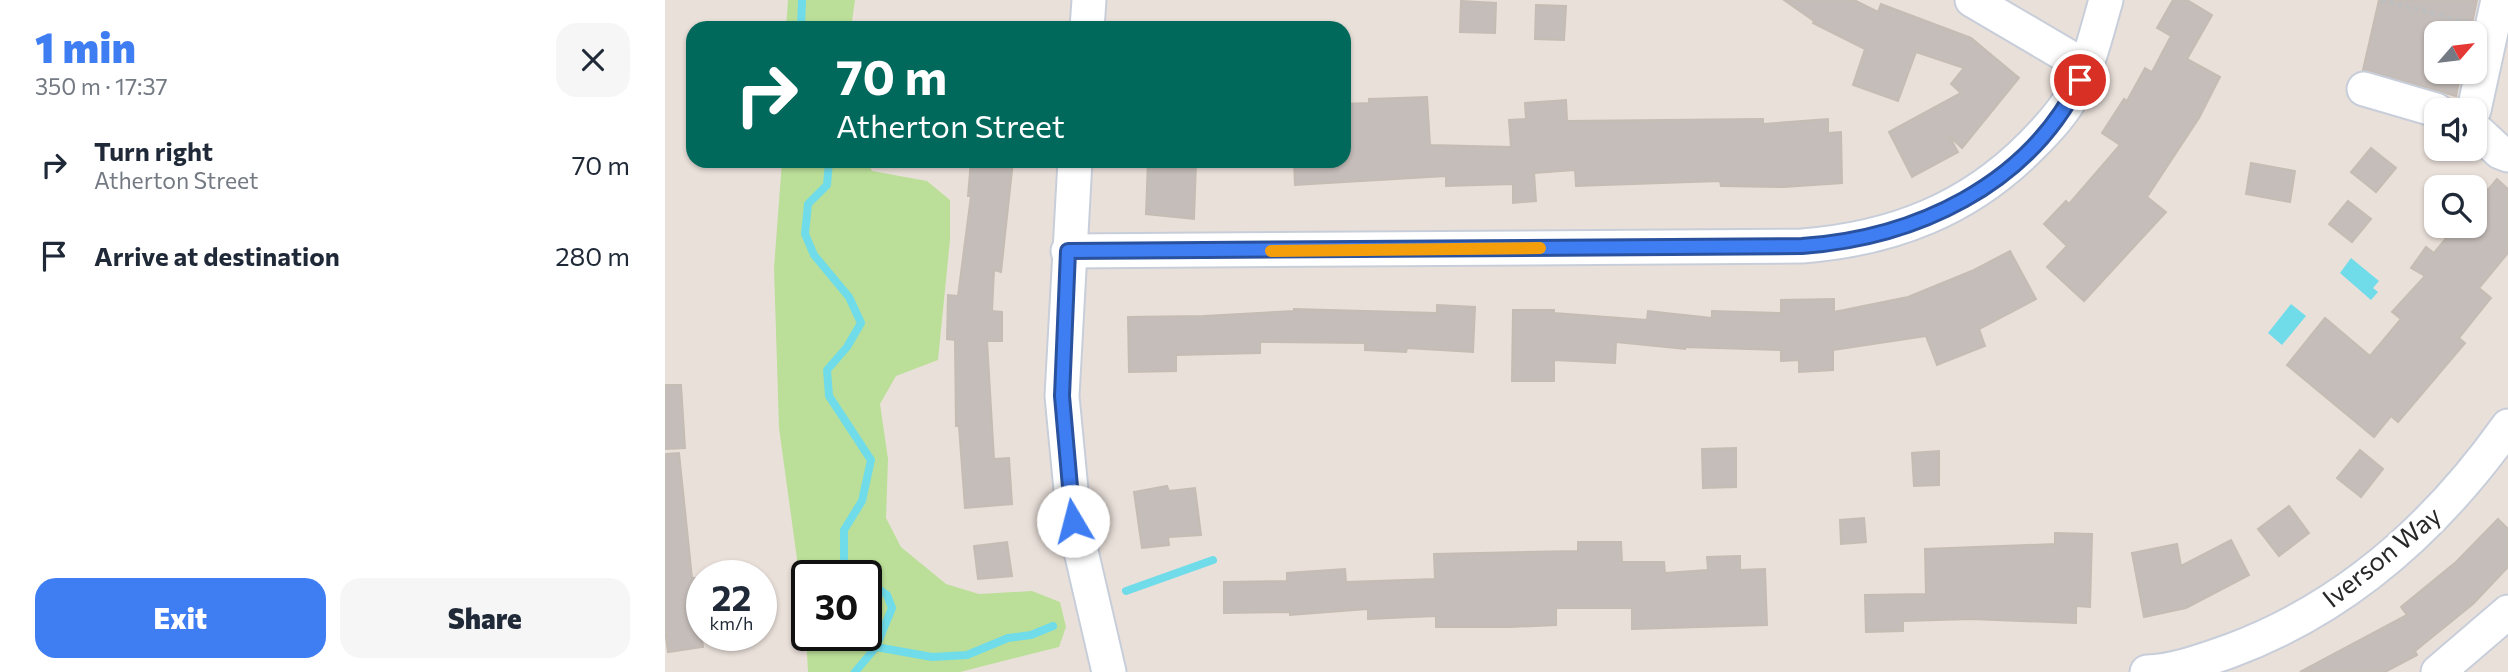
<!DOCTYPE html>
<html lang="en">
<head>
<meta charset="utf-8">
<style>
	:root { --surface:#fff; --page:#f6f6f7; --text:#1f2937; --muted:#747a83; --accent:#3f7df2 }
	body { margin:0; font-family:Commissioner,sans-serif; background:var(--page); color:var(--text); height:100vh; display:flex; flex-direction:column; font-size:26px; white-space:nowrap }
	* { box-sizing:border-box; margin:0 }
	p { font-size:23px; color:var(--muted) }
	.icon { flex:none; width:38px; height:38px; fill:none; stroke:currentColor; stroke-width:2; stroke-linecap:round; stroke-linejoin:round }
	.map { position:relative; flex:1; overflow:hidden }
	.details { display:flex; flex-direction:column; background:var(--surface); width:665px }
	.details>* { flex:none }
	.banner { position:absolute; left:21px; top:21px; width:665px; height:147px; border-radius:21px; box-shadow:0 2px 5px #0004; background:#00695c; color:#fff; overflow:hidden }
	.needle { width:46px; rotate:62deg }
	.buttons { position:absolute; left:1759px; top:21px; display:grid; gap:14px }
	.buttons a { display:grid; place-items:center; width:63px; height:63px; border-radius:14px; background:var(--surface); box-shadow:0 2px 5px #0004; font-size:35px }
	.speed { position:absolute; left:21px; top:560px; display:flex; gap:14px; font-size:35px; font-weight:700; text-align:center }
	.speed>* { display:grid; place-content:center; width:91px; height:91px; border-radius:50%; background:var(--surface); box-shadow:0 2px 5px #0004; line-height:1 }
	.speed small { font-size:18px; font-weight:400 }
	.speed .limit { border:4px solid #111; border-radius:10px; background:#fff; color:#111 }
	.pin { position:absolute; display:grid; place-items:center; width:60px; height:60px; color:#fff; margin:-30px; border:4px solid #fff; border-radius:50%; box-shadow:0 2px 7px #0007 }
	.me { position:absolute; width:77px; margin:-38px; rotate:352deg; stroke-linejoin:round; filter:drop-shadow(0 0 5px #0008) }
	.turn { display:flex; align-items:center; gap:24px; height:147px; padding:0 35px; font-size:32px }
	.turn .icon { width:91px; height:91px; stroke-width:2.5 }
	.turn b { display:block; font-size:49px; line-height:60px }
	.round { display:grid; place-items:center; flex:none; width:74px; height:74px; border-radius:21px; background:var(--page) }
	.summary { display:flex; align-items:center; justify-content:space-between; height:119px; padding:0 35px }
	h1 { font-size:42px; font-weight:800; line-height:52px; color:var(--accent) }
	.button { display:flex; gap:14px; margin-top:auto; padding:14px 35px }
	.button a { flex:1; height:80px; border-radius:21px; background:var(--accent); color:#fff; font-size:28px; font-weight:800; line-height:80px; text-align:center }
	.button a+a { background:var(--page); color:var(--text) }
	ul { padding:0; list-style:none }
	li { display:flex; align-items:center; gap:21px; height:91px; padding:0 35px }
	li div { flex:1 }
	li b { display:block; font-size:26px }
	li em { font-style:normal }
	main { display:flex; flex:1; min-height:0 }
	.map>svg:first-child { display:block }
</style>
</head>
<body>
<main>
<section class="details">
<div class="summary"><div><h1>1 min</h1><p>350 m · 17:37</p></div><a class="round"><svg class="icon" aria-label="close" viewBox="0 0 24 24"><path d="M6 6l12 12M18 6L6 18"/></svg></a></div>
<ul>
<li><svg class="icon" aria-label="right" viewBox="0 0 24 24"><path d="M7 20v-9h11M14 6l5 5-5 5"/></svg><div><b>Turn right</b><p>Atherton Street</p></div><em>70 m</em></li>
<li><svg class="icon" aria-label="arrive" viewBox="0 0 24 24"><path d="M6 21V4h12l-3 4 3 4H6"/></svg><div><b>Arrive at destination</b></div><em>280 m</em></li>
</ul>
<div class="button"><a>Exit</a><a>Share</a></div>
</section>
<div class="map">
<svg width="1843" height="672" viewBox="0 0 1843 672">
	<rect width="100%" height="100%" fill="#eae0da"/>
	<g fill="#bbdf98" fill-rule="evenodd">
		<path d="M123,0h67l-4,28h-65z"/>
		<path d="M117,161h85l5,10 55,10 23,19v40l-12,120 -42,16 -16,28 8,55 -2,59 15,29 45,37 33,10 53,-3 28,11 6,25 -7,20 -99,25h-152l-3,-55 -26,-189 -5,-160zM142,576h59v59h-59z"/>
	</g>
	<g fill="#70dce9">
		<path d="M1686,258l28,23 -6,7 5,4 -7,8 -31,-27z"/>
		<path d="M1626,304l15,12 -24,29 -14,-12z"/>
	</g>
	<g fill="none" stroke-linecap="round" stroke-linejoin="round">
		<g stroke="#70dce9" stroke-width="8">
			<path d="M136,28l1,-28"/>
			<path d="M164,161l-2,24 -19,19 -3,30 9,21 35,42 12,26 -14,24 -20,23 2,26 42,64 -9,41 -18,29v34l17,12"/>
			<path d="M461,591l87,-31"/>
			<path d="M211,647l56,10 35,-2 41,-17 23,-3 22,-9"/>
			<path d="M190,672l21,-25 16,-39 -5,-13 -21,-15"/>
		</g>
	</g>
	<g fill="#c5bdb9" stroke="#c5bcb4" stroke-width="2">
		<path d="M1119,0h70l24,12 3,-8 90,34 48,40 -57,70 -13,-12 9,16 -46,25 -23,-45 72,-39 -10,-9 13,-16 -48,-16 -18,49 -45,-16 12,-36 -52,-26 1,-2z"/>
		<path d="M1508,0h14l25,15 -25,44 33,18 -21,41 -52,79 19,15 -82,89 -37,-34 20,-21 -23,-22 22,-23 3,3 51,-59 -18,-12 22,-34 3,2 18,-33 7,4 19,-36 -14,-8z"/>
		<path d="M1714,0h98l-7,33h-34v39h25l-5,24 -93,-26z"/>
		<path d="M796,1l35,2 -1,30 -35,-1z"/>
		<path d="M871,5l30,1 -2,34 -29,-1z"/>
		<path d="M762,97l3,48 81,2 -2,-27 17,-1 -1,-16 41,-3 1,21 196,-2v5l65,-5v14l13,-1 1,51 -58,4 -63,-1 -1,-5 -144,5 -1,-16 -41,3 2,28 -23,2v-19l-67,2v-10l-151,9 -1,-24h50v-57l25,-1v-4z"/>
		<path d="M1706,148l25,20 -20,24 -25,-20z"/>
		<path d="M306,161h42l-12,111 -7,-2 -2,41 10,1v29h-15l7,118 15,-1 3,46 -47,4 -6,-82h-3l-1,-86 -8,-1 1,-44 10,1 13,-100h-3z"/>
		<path d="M483,161l48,1 -2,57 -48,-5z"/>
		<path d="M1586,163l44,8 -5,31 -44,-8z"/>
		<path d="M1810,179l13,11 9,-11 11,10v64l-29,35 12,10 -32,40 6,5 -67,79 -7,-6 -17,21 -87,-72 38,-47 45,38 31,-37 -9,-7 33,-36 -14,-8 15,-21 8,6 22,-27h19z"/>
		<path d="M1683,201l23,18 -19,23 -23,-18z"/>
		<path d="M1345,251l26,48 -57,30 6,17 -48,19 -11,-29 -93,14v20l-34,2v-12l-18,1v-11l-96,-3v2l-69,-7 -1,21 -61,-3v21h-42l1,-71h41v3l93,7 1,-9 64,7v-7l69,2v-13l53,-1v13l74,-15 66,-27z"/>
		<path d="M772,305l38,2 -2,45 -66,-4 -1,4 -41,-2v-7l-105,-1v11l-84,2v16l-47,1 -1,-55 76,-1 90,-5v-2l143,4z"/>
		<path d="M0,385h16l4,63 -20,1z"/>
		<path d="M1071,448v39l-33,1 -1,-39z"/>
		<path d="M1695,450l23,19 -22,28 -24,-19z"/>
		<path d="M1274,451v34l-25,1 -2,-33z"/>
		<path d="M14,453l13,125h3l8,69 -35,5 -3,-22v-176z"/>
		<path d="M502,486l2,5 26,-3 6,47 -33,2 1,8 -27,3 -8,-56z"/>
		<path d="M1624,506l20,27 -30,23 -21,-27z"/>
		<path d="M1199,518l2,24 -25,2 -1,-24z"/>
		<path d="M1833,519l10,10v38l-35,37 -58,47 2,4 -32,17h-85l107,-57 -6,-8 55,-45z"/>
		<path d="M1390,533l37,1 -2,73 -14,-1v17l-105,-4 -68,2v10l-37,1 -1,-37 61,-1 -1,-45 130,-5z"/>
		<path d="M1566,540l18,35 -63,33 -42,9 -12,-64 45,-9 4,22z"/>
		<path d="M342,542l5,34 -34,3 -4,-33z"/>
		<path d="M913,542h43l1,20h42l1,11 43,-3 -1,-13 33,-1v14l25,-1 2,56 -135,4v-21h-76v17l-46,2h-74v-11l-68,3v-10l-78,6v-3l-66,1v-31l63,-1v-8l58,-4 1,13 89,-3 -1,-25 144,-3z"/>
	</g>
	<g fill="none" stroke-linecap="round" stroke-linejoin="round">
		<g stroke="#c8ced9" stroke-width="37">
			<g id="minor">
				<path d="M1307,0l114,67"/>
				<path d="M422,28l2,-28"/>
				<path d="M1699,89l72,21"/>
				<path d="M1809,110l24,-110"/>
				<path d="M1810,129l25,23 8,3"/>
				<path d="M410,161l-13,235 12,125 35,151"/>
				<path d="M403,251l734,-5c90,-7 166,-36 230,-101 16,-16 32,-33 43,-54 15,-29 22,-60 31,-91"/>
				<path d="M1482,672c28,-1 57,-12 83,-21 116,-43 207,-125 278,-225"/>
				<path d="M1773,672l70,-60"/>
			</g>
		</g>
		<path stroke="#bebebe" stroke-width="4.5" stroke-dasharray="5 3.5" stroke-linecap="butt" d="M1716,0l86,22"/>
		<use href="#minor" stroke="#fff" stroke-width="33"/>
	</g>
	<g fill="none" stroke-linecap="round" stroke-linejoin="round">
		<g stroke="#29519d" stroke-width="18">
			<path id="route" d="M408,521l-11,-125 6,-145 734,-5c113,-8 226,-60 278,-166"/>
		</g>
		<use href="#route" stroke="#3f7df2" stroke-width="12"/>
		<path stroke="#f59e0b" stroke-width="12" d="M606,251l269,-3"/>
	</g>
	<g text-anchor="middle" stroke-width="7" stroke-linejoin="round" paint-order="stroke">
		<g font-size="26" fill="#282828" stroke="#fff">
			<text transform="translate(1717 557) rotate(-39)" y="9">Iverson Way</text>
		</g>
	</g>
</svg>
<div class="buttons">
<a><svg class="needle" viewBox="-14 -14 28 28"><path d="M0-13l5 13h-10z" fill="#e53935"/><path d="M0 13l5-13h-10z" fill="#747a83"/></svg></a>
<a><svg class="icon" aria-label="sound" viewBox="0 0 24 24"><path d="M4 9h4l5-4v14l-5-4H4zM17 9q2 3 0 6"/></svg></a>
<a><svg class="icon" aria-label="search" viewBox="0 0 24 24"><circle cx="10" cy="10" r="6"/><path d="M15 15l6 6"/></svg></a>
</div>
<div class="speed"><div>22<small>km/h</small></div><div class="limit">30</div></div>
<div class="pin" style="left:1415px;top:80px;background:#d93025"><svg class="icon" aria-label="arrive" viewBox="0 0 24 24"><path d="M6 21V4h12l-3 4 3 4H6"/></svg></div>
<svg class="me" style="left:408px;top:521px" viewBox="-20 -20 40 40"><circle r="19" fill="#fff"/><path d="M0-13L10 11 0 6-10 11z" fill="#3f7df2"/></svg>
<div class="banner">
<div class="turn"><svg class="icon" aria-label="right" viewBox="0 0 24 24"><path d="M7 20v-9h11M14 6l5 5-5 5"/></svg><div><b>70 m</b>Atherton Street</div></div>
</div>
</div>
</main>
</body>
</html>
